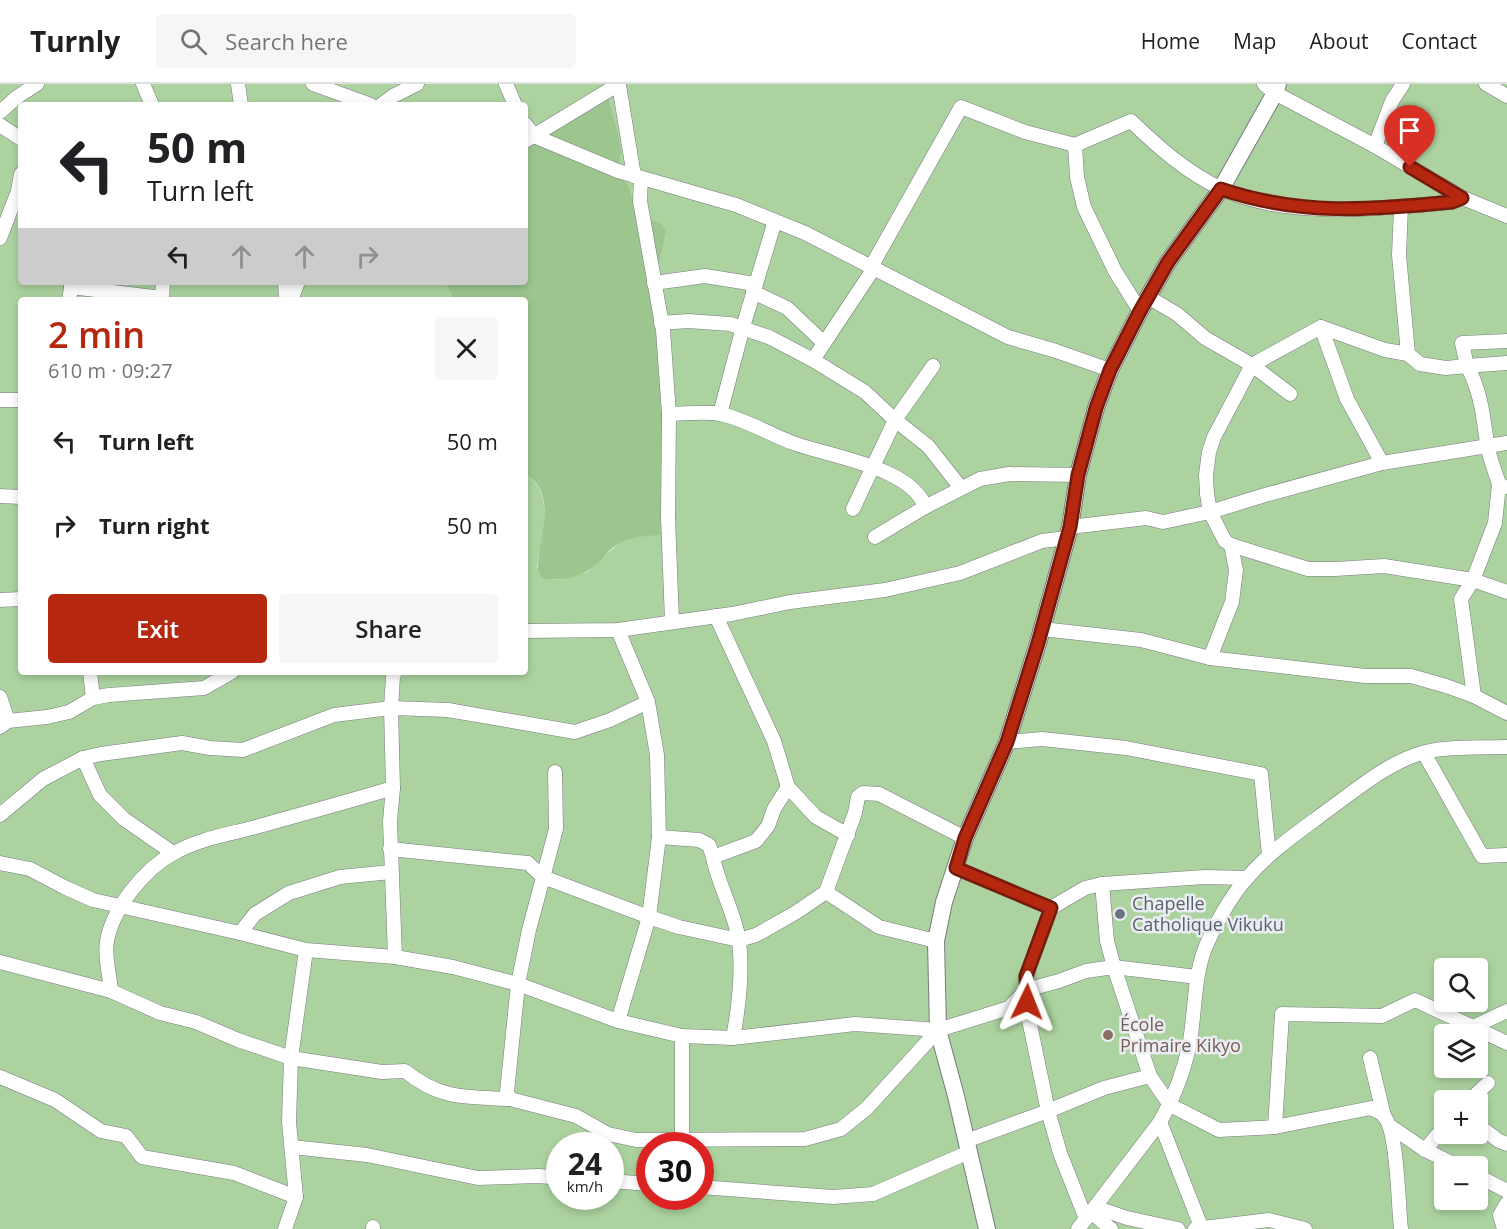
<!DOCTYPE html>
<html lang="en">
<head>
<meta charset="utf-8">
<style>
	:root { --surface:#fff; --page:#f6f6f6; --text:#202124; --muted:#757577; --line:#e0e0e0; --accent:#b5280f }
	body { margin:0; font-family:"Open Sans",sans-serif; background:var(--page); color:var(--text); height:100vh; display:flex; flex-direction:column; font-size:22px; white-space:nowrap }
	* { box-sizing:border-box; margin:0 }
	p { font-size:20px; color:var(--muted) }
	.icon { flex:none; width:33px; height:33px; fill:none; stroke:currentColor; stroke-width:2; stroke-linecap:round; stroke-linejoin:round }
	.map { position:relative; flex:1; overflow:hidden }
	.details { position:absolute; left:18px; top:213px; width:510px; height:378px; display:flex; flex-direction:column; background:var(--surface); border-radius:6px; box-shadow:0 3px 9px #0003 }
	.details>* { flex:none }
	.guide { position:absolute; left:18px; top:18px; width:510px; height:183px; border-radius:6px; box-shadow:0 3px 9px #0003; background:#fff; color:var(--text); overflow:hidden }
	.fabs { position:absolute; left:1434px; top:874px; display:grid; gap:12px }
	.fabs a { display:grid; place-items:center; width:54px; height:54px; border-radius:6px; background:var(--surface); box-shadow:0 3px 9px #0003; font-size:30px }
	.speed { position:absolute; left:546px; top:1048px; display:flex; gap:12px; font-size:30px; font-weight:700; text-align:center }
	.speed>* { display:grid; place-content:center; width:78px; height:78px; border-radius:50%; background:var(--surface); box-shadow:0 3px 9px #0003; line-height:1 }
	.speed small { font-size:15px; font-weight:400 }
	.speed .limit { border:9px solid #d22; background:#fff; color:#111 }
	.pin { position:absolute; display:grid; place-items:center; width:51px; height:51px; color:#fff; margin:-62px -26px; border-radius:50% 50% 50% 0; rotate:-45deg; box-shadow:0 0 6px #0007 }
	.pin .icon { rotate:45deg }
	.me { position:absolute; width:66px; margin:-33px; rotate:2deg; stroke-linejoin:round; filter:drop-shadow(0 0 4px #0008) }
	.turn { display:flex; align-items:center; gap:21px; height:126px; padding:0 30px; font-size:27px }
	.turn .icon { width:78px; height:78px; stroke-width:2.5 }
	.turn b { display:block; font-size:42px; line-height:51px }
	.lanes { display:flex; align-items:center; height:57px; padding:0 30px; background:#0003; justify-content:center; gap:30px; direction:ltr }
	.lanes .off { opacity:.35 }
	.round { display:grid; place-items:center; flex:none; width:63px; height:63px; border-radius:6px; background:var(--page) }
	.headline { display:flex; align-items:center; justify-content:space-between; height:102px; padding:0 30px }
	h1 { font-size:36px; font-weight:600; line-height:45px; color:var(--accent) }
	.button { display:flex; gap:12px; margin-top:auto; padding:12px 30px }
	.button a { flex:1; height:69px; border-radius:6px; background:var(--accent); color:#fff; font-size:24px; font-weight:600; line-height:69px; text-align:center }
	.button a+a { background:var(--page); color:var(--text) }
	ul { padding:0; list-style:none }
	li { display:flex; align-items:center; gap:18px; height:84px; padding:0 30px }
	li div { flex:1 }
	li b { display:block; font-size:22px }
	li em { font-style:normal }
	header { display:flex; align-items:center; gap:36px; box-sizing:border-box; height:84px; padding:0 30px; background:var(--surface); border-bottom:2px solid var(--line) }
	header strong { font-size:28px }
	nav { display:flex; gap:33px; margin-inline-start:auto; font-size:21px }
	.search { width:420px; height:54px; background:var(--page); display:flex; align-items:center; gap:15px; box-sizing:border-box; padding:0 21px; border-radius:6px; color:var(--muted); font-size:22px }
	.map>svg:first-child { display:block }
</style>
</head>
<body>
<header>
<strong>Turnly</strong>
<div class="search"><svg class="icon" aria-label="search" viewBox="0 0 24 24"><circle cx="10" cy="10" r="6"/><path d="M15 15l6 6"/></svg>Search here</div>
<nav><a>Home</a><a>Map</a><a>About</a><a>Contact</a></nav>
</header>
<div class="map">
<svg width="1507" height="1145" viewBox="0 0 1507 1145">
	<rect width="100%" height="100%" fill="#eaeef2"/>
	<path fill="#acd39f" fill-rule="evenodd" d="M0,0h1507v1145h-1507zM610,17l1,15 10,31 -7,28 17,17 1,12 9,14 7,60 13,257h-22l-20,8 -32,29 -21,7 -13,1 -16,-13c5,-28 19,-75 -12,-93v198h-504v-372h433l-9,-18h-424v-177h504v43l37,-24zM1444,885h34v33h-34zM1444,951h34v33h-34zM1444,1017h34v33h-34zM560,1062h50v51h-50zM650,1062h50v51h-50zM1444,1083h34v33h-34z"/>
	<path fill="#9cc68e" d="M608,12l13,51 -1,11 -6,17 13,8c12,25 -2,32 32,39l7,9 -8,36 -10,11 16,116 1,136 -4,5c-15,1 -28,1 -41,8 -7,3 -13,10 -18,16 -17,17 -36,24 -60,19l-4,-7c-1,-30 22,-77 -13,-97v-174h-71l-9,-18h80v-134z"/>
	<g fill="none" stroke-linecap="round" stroke-linejoin="round">
		<g stroke="#777a7e" stroke-width="15">
			<g id="minor">
				<path d="M143,0l9,21"/>
				<path d="M238,0l3,21"/>
				<path d="M313,0l58,21"/>
				<path d="M506,0l9,21"/>
				<path d="M1264,0l11,9 100,53 88,52 44,18"/>
				<path d="M1486,0l21,12"/>
				<path d="M619,1l15,91"/>
				<path d="M381,21l12,-9 24,-12"/>
				<path d="M0,28l17,-15 20,-13"/>
				<path d="M525,40l9,12 84,35 118,34 69,28 203,104 48,14 54,19"/>
				<path d="M0,41l21,14"/>
				<path d="M525,57l94,-57"/>
				<path d="M1075,61l2,32 7,30 31,64 25,40"/>
				<path d="M1375,62l17,-45 11,-17"/>
				<path d="M641,94l-1,23 23,129 6,84 -1,104 4,103"/>
				<path d="M1401,123l-2,48 9,99"/>
				<path d="M0,154l18,-47 3,-17"/>
				<path d="M871,183l90,-160 64,25 50,13 56,-24c27,26 56,52 91,68 65,30 160,20 230,13l11,-4"/>
				<path d="M285,198l1,18"/>
				<path d="M654,199l51,-7 50,8"/>
				<path d="M71,203l91,11"/>
				<path d="M753,208l34,16 37,35"/>
				<path d="M1148,213l29,17 28,24 47,27 38,29"/>
				<path d="M69,216l3,-18"/>
				<path d="M162,216l1,-18"/>
				<path d="M291,216l7,-18"/>
				<path d="M661,239l27,-2 42,3 39,13 44,23 52,32 30,28 33,26 33,42"/>
				<path d="M1321,243l26,72 35,64"/>
				<path d="M813,276l61,-92"/>
				<path d="M0,316h21"/>
				<path d="M669,330c16,0 35,-3 51,0 25,5 49,20 73,29 35,13 119,24 132,64"/>
				<path d="M720,330l23,-87 32,-106"/>
				<path d="M1505,403l-6,-3c-4,-13 -10,-27 -12,-41 -4,-27 -6,-52 -20,-77l40,-3"/>
				<path d="M0,412l21,1"/>
				<path d="M853,425l42,-89 38,-54"/>
				<path d="M1070,443l76,-9 17,4 47,-10 55,-17 117,-32 125,-20"/>
				<path d="M875,453l50,-30 55,-28 29,-5 69,1"/>
				<path d="M1231,461l77,24h27l49,-3 89,14 34,12"/>
				<path d="M0,516l21,-1"/>
				<path d="M716,532l58,125 14,46 28,30 32,18"/>
				<path d="M1042,545l99,11 69,18 155,18h46l35,10 28,10 33,17"/>
				<path d="M525,547l93,-1 114,-16 58,-12 95,-12 75,-17 82,-32 24,-3"/>
				<path d="M1210,574l22,-56 4,-32 -5,-25 -6,-4 -15,-29 -3,-18 -1,-19 3,-23 5,-15 38,-72 69,-38 64,23 23,4 12,10 26,4 21,-2 -5,-23 45,-2"/>
				<path d="M90,588l3,26"/>
				<path d="M395,588l-2,4 -2,32 2,80 -3,33 5,136"/>
				<path d="M1474,612l-13,-97 12,-19 22,-57 4,-39"/>
				<path d="M0,613l8,24"/>
				<path d="M0,643l8,-6 39,-4 22,-5 24,-14 16,-3 95,-7 28,-16"/>
				<path d="M1007,658l35,-3 84,9 135,26 8,81"/>
				<path d="M1424,669l58,103 25,-1"/>
				<path d="M83,674l17,37 24,24 49,34"/>
				<path d="M0,731l43,-36 40,-21 18,-4 81,-11 28,5 33,2 91,-35 57,-7 57,2 127,22 35,-12 38,-18"/>
				<path d="M659,753l40,3 10,5 4,12 43,-16 12,-15 6,-17 14,-22"/>
				<path d="M390,765l138,14 15,14 106,40 30,10 60,13 17,-5 39,-22 31,-21 29,-79 3,-16 5,-4 16,1 86,44"/>
				<path d="M713,773c5,28 22,55 26,84 4,32 0,65 -6,97"/>
				<path d="M0,779l30,6 36,19 27,12 147,33 66,17 89,7 58,10 65,17 100,37 64,15 51,2 122,-14 83,6 71,-22 17,-18 33,-9 27,-10 28,-4 83,10"/>
				<path d="M956,784l95,40"/>
				<path d="M1102,800l5,57 7,26 36,109 20,29 49,25 56,-3 96,-19c3,2 9,4 12,7 15,13 15,91 18,114"/>
				<path d="M826,808l53,35 57,14"/>
				<path d="M240,849l15,-19 34,-21 51,-16 51,-5"/>
				<path d="M0,878l111,29 49,22 36,9 42,18 53,18 91,14 23,-1c36,29 61,26 105,28l-3,-7 11,-108 11,-54 27,-101 -1,-57"/>
				<path d="M111,907c-1,-15 -7,-35 -4,-50 6,-33 37,-72 67,-88 25,-14 51,-18 78,-25 47,-13 94,-26 141,-40"/>
				<path d="M618,937l31,-104 10,-80 -2,-82 -9,-53 -30,-72"/>
				<path d="M1473,943l34,16"/>
				<path d="M682,952v104"/>
				<path d="M1370,974l14,58"/>
				<path d="M0,993l55,23 46,31 25,5 16,21 92,16 62,24"/>
				<path d="M510,1015l66,17 32,18 28,6 169,-1 36,-10 26,-21 71,-78"/>
				<path d="M1469,1017l19,-18"/>
				<path d="M1160,1038l42,107"/>
				<path d="M1478,1041l21,16 8,3"/>
				<path d="M1390,1042l35,24 35,17"/>
				<path d="M1275,1043l7,-113 100,2 33,-16 58,27 34,-16"/>
				<path d="M966,1057l82,-30 56,-23 46,-12"/>
				<path d="M292,1063l75,8 111,23 61,-2 21,2"/>
				<path d="M1425,1066l19,-23"/>
				<path d="M1478,1092l29,15"/>
				<path d="M610,1097l40,3"/>
				<path d="M700,1103l133,10 40,-3 96,-42"/>
				<path d="M1095,1123l32,11 51,11"/>
				<path d="M1091,1128l20,17"/>
				<path d="M1086,1135l-26,-66 -12,-42 -20,-96 -2,-38 25,-69 34,-20 17,-4 103,-7 41,1"/>
				<path d="M285,1145l11,-32 -7,-75 2,-64 15,-108"/>
				<path d="M373,1145v-2"/>
				<path d="M1078,1145l82,-107c14,-25 25,-53 30,-81 5,-30 4,-61 14,-90 9,-23 27,-56 44,-74 23,-27 52,-46 80,-67 29,-21 62,-49 97,-58 27,-6 55,-4 82,-5"/>
				<path d="M1195,1145l74,-9 36,9"/>
				<path d="M1504,1145l-4,-14 7,-12"/>
			</g>
		</g>
		<g stroke="#777a7e" stroke-width="18">
			<path id="tertiary" d="M987,1145l-31,-133 -18,-66 -2,-89 8,-39 21,-64 42,-96 31,-99 32,-116 8,-52 18,-67 14,-38 30,-59 28,-49 53,-73 54,-96 3,-9"/>
		</g>
		<use href="#minor" stroke="#fff" stroke-width="14"/>
		<use href="#tertiary" stroke="#fff" stroke-width="16"/>
	</g>
	<g fill="none" stroke-linecap="round" stroke-linejoin="round">
		<g stroke="#761a0a" stroke-width="15">
			<path id="route" d="M1027,918l-1,-26 25,-68 -95,-40 9,-30 42,-96 31,-99 32,-116 8,-52 18,-67 14,-38 30,-59 28,-49 53,-73c79,27 150,21 231,13l10,-4 -52,-31"/>
		</g>
		<use href="#route" stroke="#b5280f" stroke-width="10"/>
	</g>
	<circle fill="#6b7280" stroke="#eaeef2" stroke-width="2" cx="1120" cy="830" r="6"/>
	<circle fill="#8d6e63" stroke="#eaeef2" stroke-width="2" cx="1108" cy="951" r="6"/>
	<g text-anchor="middle" stroke-width="5" stroke-linejoin="round" paint-order="stroke">
		<g font-size="18" fill="#5b616d" stroke="#eaeef2" text-anchor="start">
			<text x="1132" y="826">Chapelle<tspan x="1132" dy="21">Catholique Vikuku</tspan></text>
		</g>
		<g font-size="18" fill="#785e54" stroke="#eaeef2" text-anchor="start">
			<text x="1120" y="947">École<tspan x="1120" dy="21">Primaire Kikyo</tspan></text>
		</g>
	</g>
</svg>
<div class="fabs">
<a><svg class="icon" aria-label="search" viewBox="0 0 24 24"><circle cx="10" cy="10" r="6"/><path d="M15 15l6 6"/></svg></a>
<a><svg class="icon" aria-label="layers" viewBox="0 0 24 24"><path d="M12 4l9 5-9 5-9-5zM3 14l9 5 9-5"/></svg></a>
<a>+</a>
<a>−</a>
</div>
<div class="speed"><div>24<small>km/h</small></div><div class="limit">30</div></div>
<div class="pin" style="left:1410px;top:83px;background:#d93025"><svg class="icon" aria-label="arrive" viewBox="0 0 24 24"><path d="M6 21V4h12l-3 4 3 4H6"/></svg></div>
<svg class="me" style="left:1027px;top:918px" viewBox="-20 -20 40 40"><path d="M0-17L14 15 0 8-14 15z" fill="#b5280f" stroke="#fff" stroke-width="4"/></svg>
<div class="guide">
<div class="turn"><svg class="icon" aria-label="left" viewBox="0 0 24 24"><path d="M17 20v-9H6M10 6l-5 5 5 5"/></svg><div><b>50 m</b>Turn left</div></div>
<div class="lanes"><svg class="icon" aria-label="left" viewBox="0 0 24 24"><path d="M17 20v-9H6M10 6l-5 5 5 5"/></svg><svg class="icon off" aria-label="ahead" viewBox="0 0 24 24"><path d="M12 20V5M6 11l6-6 6 6"/></svg><svg class="icon off" aria-label="ahead" viewBox="0 0 24 24"><path d="M12 20V5M6 11l6-6 6 6"/></svg><svg class="icon off" aria-label="right" viewBox="0 0 24 24"><path d="M7 20v-9h11M14 6l5 5-5 5"/></svg></div>
</div>
<section class="details">
<div class="headline"><div><h1>2 min</h1><p>610 m · 09:27</p></div><a class="round"><svg class="icon" aria-label="close" viewBox="0 0 24 24"><path d="M6 6l12 12M18 6L6 18"/></svg></a></div>
<ul>
<li><svg class="icon" aria-label="left" viewBox="0 0 24 24"><path d="M17 20v-9H6M10 6l-5 5 5 5"/></svg><div><b>Turn left</b></div><em>50 m</em></li>
<li><svg class="icon" aria-label="right" viewBox="0 0 24 24"><path d="M7 20v-9h11M14 6l5 5-5 5"/></svg><div><b>Turn right</b></div><em>50 m</em></li>
</ul>
<div class="button"><a>Exit</a><a>Share</a></div>
</section>
</div>
</body>
</html>
